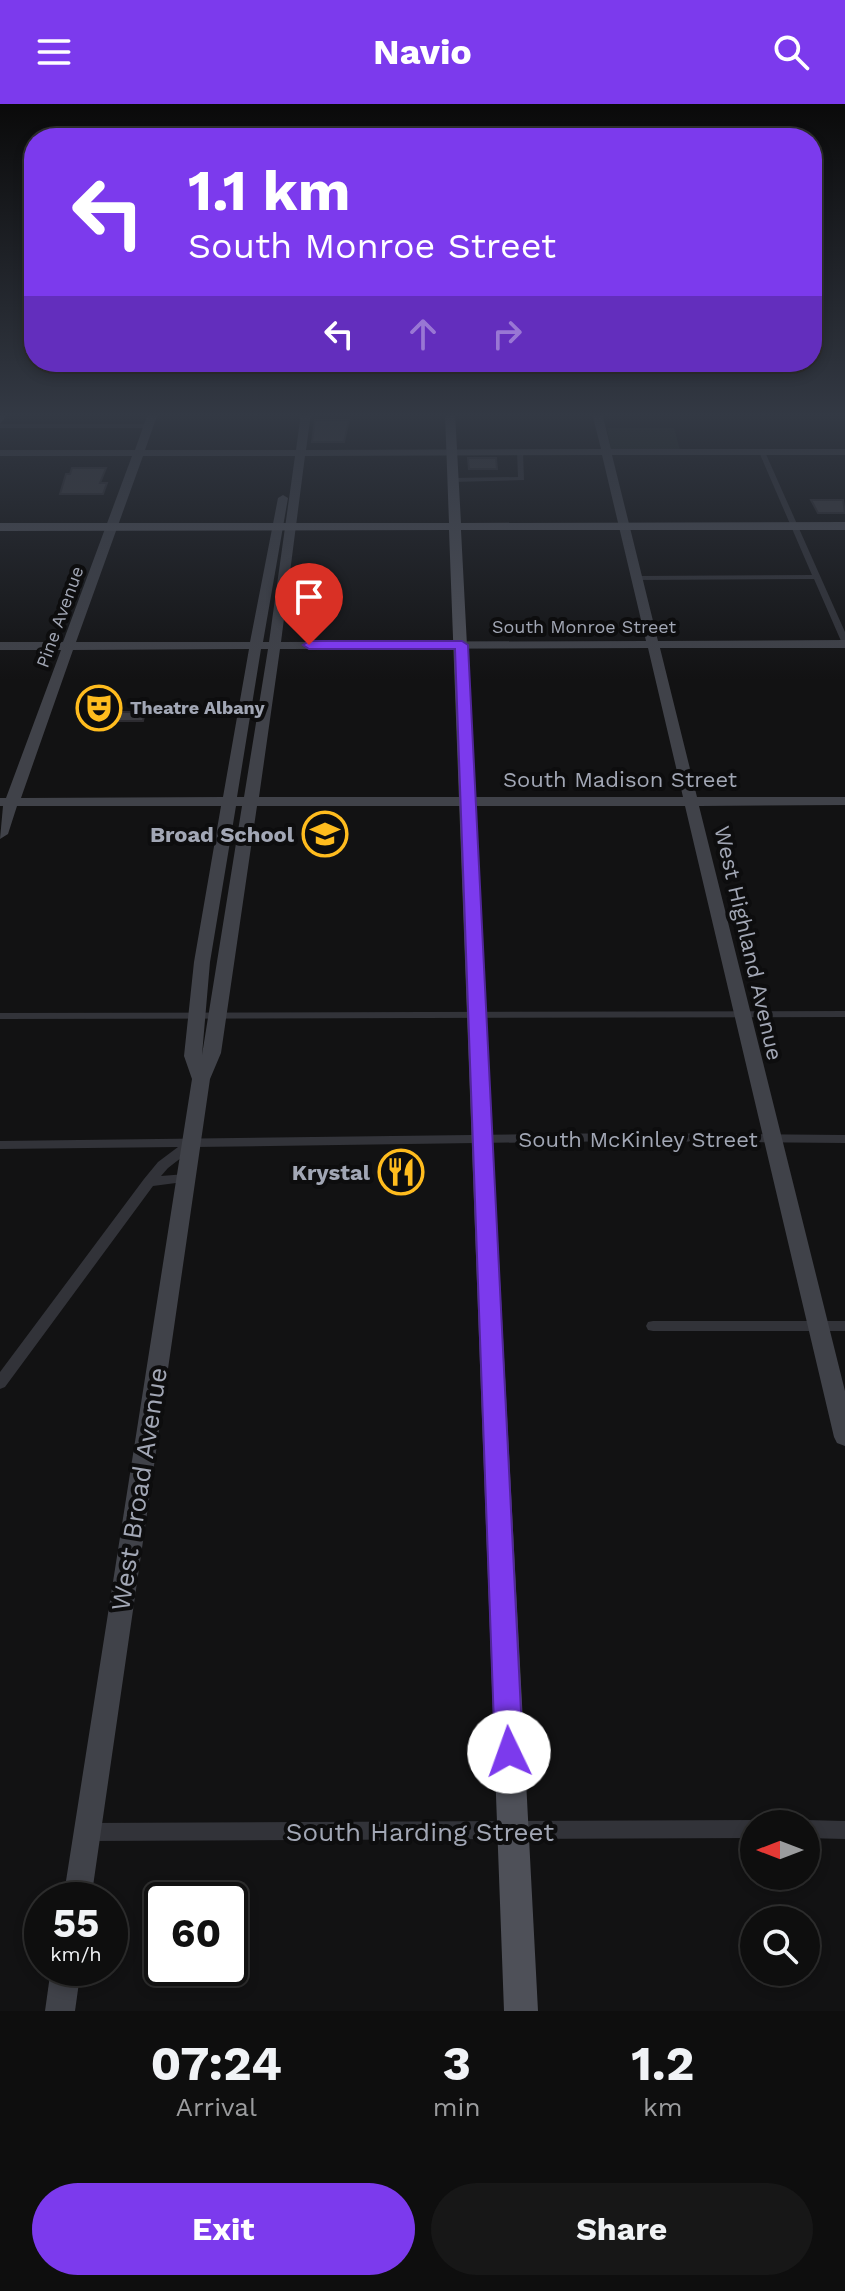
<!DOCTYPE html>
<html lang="en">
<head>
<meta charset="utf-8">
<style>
	:root { --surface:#0e0e0e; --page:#171717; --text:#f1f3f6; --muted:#9b9c9e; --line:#2e2e2e; --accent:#7c3aed }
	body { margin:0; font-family:"Work Sans",sans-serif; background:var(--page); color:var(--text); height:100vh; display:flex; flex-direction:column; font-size:30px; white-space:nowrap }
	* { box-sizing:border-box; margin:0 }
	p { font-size:26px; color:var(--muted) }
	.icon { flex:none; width:44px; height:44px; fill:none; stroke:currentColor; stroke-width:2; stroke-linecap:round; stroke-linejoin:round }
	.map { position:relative; height:1907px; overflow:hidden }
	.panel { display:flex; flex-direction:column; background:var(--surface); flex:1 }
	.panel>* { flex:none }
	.banner { position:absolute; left:24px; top:24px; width:798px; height:244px; border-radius:32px; box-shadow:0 4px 12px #0003,0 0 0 2px var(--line); background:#7c3aed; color:#fff; overflow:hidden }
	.needle { width:52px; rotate:270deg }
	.controls { position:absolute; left:740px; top:1706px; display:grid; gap:16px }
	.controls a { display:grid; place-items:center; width:80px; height:80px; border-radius:50%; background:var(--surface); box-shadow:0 4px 12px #0003,0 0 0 2px var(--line); font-size:40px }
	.speed { position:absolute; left:24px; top:1778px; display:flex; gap:16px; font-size:40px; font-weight:700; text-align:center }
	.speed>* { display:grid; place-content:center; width:104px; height:104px; border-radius:50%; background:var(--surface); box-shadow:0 4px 12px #0003,0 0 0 2px var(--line); line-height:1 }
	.speed small { font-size:20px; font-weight:400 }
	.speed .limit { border:4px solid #111; border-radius:12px; background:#fff; color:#111 }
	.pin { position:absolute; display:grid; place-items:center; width:68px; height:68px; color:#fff; margin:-82px -34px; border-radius:50% 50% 50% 0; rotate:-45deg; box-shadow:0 0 8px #0007 }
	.pin .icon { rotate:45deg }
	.me { position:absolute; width:88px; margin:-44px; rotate:357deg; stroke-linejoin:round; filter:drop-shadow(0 0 6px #0008) }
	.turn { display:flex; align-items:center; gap:28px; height:168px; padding:0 32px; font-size:36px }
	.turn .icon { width:104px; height:104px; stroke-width:2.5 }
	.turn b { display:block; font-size:56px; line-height:68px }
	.lanes { display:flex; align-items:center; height:76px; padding:0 32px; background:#0003; justify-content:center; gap:40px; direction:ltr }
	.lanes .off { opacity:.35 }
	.eta { display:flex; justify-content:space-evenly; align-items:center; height:136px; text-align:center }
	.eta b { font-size:48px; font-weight:700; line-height:56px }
	.cta { display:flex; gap:16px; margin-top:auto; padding:16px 32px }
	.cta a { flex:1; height:92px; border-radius:48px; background:var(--accent); color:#fff; font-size:32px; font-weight:700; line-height:92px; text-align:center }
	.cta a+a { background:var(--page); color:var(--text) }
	header { display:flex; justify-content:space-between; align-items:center; height:104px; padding:0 32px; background:var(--accent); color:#fff; font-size:36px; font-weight:700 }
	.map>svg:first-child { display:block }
</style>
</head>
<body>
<header><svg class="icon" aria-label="menu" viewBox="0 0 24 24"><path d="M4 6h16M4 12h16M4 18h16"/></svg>Navio<svg class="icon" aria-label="search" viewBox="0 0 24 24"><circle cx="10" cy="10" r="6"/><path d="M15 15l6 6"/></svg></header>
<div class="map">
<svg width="845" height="1907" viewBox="0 0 845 1907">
	<rect width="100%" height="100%" fill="#121213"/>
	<path fill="#1e261f" d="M607,324h67l6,22 -69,-1z"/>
	<g fill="#3c3c41" stroke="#2c2b30" stroke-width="2">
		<path d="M315,316h34l-5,22h-32z"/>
		<path d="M468,354h28l1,11h-28z"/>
		<path d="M72,364h34l-6,15h7l-4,11h-43l6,-20h4z"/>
		<path d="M811,396h32l2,13h-27z"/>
		<path d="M86,590h20l-3,10h18l-2,8h26l-2,9h-62l2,-7h-6z"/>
		<rect x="383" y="1062" width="35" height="12"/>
	</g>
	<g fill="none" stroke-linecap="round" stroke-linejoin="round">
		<g fill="#323339" fill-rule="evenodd">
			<path d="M0,320h148l3,2 -3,2h-148z"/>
			<path d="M520,346l3,2 1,28 -71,2 -4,-2 4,-2 65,-1 -1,-25z"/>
			<path d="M762,346l3,2 80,180v12l-4,-3 -27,-62 -177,1 -4,-2 4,-2 175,-1 -53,-123z"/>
			<path d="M845,907v6l-845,2v-6z"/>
			<path d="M625,1029l220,2v8l-220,-2 -430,6 -27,21 -7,8 25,-2 7,4 -2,3 -38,5 -148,201 -5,2v-17l144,-193 14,-17 20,-15 -178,2v-8z"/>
			<path d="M653,1217h192v10h-192l-5,-1 -2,-4 2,-4z"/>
			<path d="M754,1716l7,4h-7v14l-667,3 -7,-3 -2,-6 2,-6 7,-3z"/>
			<path d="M806,1716l39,1v18l-39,-1v-14h-7z"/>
		</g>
		<g fill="#404249" fill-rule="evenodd">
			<path d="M0,309h9l-9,11z"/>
			<path d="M148,309h10l-13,37h151l5,-37h10l-5,37 295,-1 -9,-36h10l9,36h234v6h-233l46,186 187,-1v8h-185l37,149h148v8l-146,1 146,585v55l-8,-3 -3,-6 -149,-631h-428l-36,247 -11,26 -119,821h-28l129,-821 -8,-23 10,-94 27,-156h-204l-9,28 -8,5 3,-33h-3v-8h6l55,-148h-61v-8h63l69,-186h-132v-6h135zM602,351l44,186 -365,1 24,-186zM143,352h152l-26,186h-6l25,-144 -5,-3 -5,3 -28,144h-174zM648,544l35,149h-424l21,-148zM249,545l-26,148 -202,1 52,-148zM261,545h7l-24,148h-7zM236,702h6l-40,249 8,-93z"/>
			<path d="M51,1864h30l-6,43h-30z"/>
		</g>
		<path fill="#4e5058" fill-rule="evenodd" d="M445,309h10l6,110 384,-1v8h-384l77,1481h-34l-55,-1481 -449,1v-8h449z"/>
	</g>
	<linearGradient id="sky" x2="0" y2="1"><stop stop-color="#0a0a0a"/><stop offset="0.54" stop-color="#333944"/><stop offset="1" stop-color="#333944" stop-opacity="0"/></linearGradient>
	<rect width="845" height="576" fill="url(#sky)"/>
	<path fill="#7c3aed" stroke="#51269a" stroke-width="2" d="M462,537l6,4 55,1107 -4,9 -10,4 -10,-4 -4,-9 -40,-1103h-146l-6,-4 6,-4z"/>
	<defs>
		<g id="theatre-ring" transform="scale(2.3)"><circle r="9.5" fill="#0d0d0e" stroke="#ffbc1e" stroke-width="1.5"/><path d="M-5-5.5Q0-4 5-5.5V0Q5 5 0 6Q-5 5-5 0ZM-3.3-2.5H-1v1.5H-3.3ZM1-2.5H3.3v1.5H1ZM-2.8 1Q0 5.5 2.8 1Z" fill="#ffbc1e"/></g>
		<g id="school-ring" transform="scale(2.3)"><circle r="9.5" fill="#0d0d0e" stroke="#ffbc1e" stroke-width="1.5"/><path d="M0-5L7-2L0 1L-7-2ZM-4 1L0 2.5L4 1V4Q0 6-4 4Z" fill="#ffbc1e"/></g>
		<g id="restaurant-ring" transform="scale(2.3)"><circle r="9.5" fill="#0d0d0e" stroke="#ffbc1e" stroke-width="1.5"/><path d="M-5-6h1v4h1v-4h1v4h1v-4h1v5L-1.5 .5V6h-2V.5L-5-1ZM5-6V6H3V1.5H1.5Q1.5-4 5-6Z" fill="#ffbc1e"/></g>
	</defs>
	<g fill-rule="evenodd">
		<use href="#theatre-ring" x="99" y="604"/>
		<use href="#school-ring" x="325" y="730"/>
		<use href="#restaurant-ring" x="401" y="1068"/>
	</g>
	<g text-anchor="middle" stroke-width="8" stroke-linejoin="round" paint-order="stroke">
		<g font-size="18" fill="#a2a7b5" stroke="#0d0d0e">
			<text transform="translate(60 513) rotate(-70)" y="6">Pine Avenue</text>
			<text x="584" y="529">South Monroe Street</text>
		</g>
		<g font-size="18" font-weight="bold" fill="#a2a7b5" stroke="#0d0d0e" text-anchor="start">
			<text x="130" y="610">Theatre Albany</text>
		</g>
		<g font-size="22" fill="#a2a7b5" stroke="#0d0d0e">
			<text x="620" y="683">South Madison Street</text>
			<text transform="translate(749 839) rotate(77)" y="8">West Highland Avenue</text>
			<text x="638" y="1043">South McKinley Street</text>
		</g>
		<g font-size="22" font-weight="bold" fill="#a2a7b5" stroke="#0d0d0e" text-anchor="end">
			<text x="294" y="738">Broad School</text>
			<text x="370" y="1076">Krystal</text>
		</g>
		<g font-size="26" fill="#a2a7b5" stroke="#0d0d0e">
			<text transform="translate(139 1385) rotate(-81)" y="9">West Broad Avenue</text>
			<text x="420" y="1737">South Harding Street</text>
		</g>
	</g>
</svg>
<div class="controls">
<a><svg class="needle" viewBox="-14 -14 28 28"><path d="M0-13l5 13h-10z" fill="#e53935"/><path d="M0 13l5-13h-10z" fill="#9b9c9e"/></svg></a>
<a><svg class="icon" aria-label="search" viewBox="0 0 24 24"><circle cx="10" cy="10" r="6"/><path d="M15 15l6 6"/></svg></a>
</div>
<div class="speed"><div>55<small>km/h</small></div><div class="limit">60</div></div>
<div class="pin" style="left:309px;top:541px;background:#d93025"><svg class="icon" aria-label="arrive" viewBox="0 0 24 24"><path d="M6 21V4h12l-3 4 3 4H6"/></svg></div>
<svg class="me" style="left:509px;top:1648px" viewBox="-20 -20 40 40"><circle r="19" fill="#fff"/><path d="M0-13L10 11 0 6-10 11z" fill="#7c3aed"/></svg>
<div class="banner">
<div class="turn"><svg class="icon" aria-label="left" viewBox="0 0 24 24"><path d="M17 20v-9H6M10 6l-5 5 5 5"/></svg><div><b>1.1 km</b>South Monroe Street</div></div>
<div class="lanes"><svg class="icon" aria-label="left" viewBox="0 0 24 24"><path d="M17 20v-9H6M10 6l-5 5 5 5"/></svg><svg class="icon off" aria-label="ahead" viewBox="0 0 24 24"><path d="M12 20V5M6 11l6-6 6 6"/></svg><svg class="icon off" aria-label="right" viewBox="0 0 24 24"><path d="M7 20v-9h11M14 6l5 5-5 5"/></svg></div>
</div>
</div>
<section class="panel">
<div class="eta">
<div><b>07:24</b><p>Arrival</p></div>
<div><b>3</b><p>min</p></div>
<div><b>1.2</b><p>km</p></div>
</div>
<div class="cta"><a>Exit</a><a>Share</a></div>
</section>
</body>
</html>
